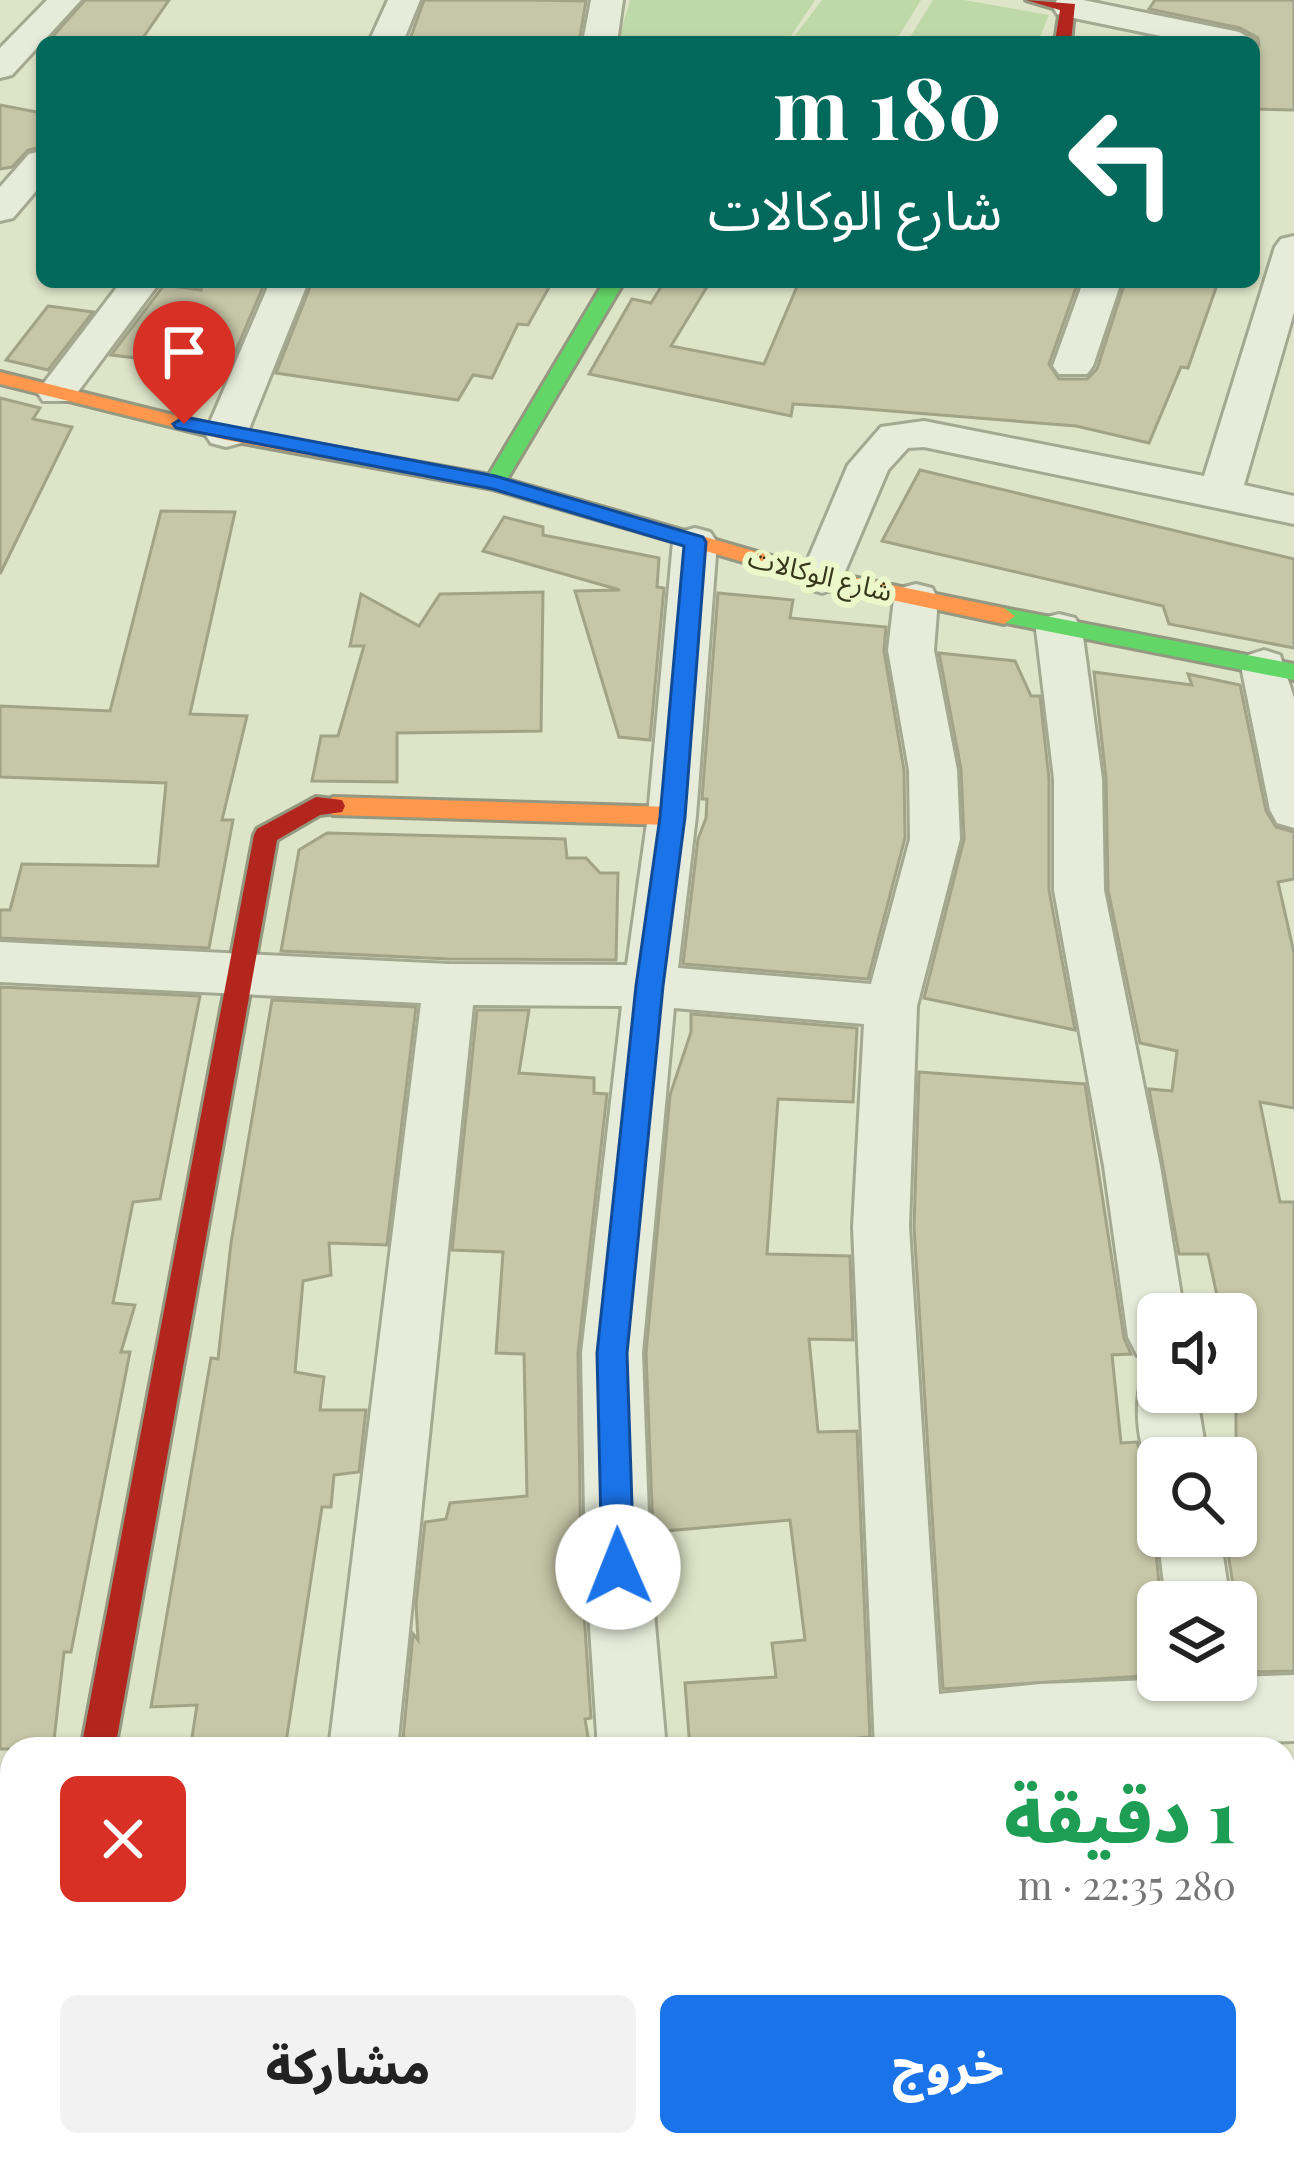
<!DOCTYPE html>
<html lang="ar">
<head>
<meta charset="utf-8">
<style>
	:root { --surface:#fff; --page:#f2f2f2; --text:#222; --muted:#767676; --accent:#1a73e8 }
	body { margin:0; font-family:"Playfair Display","Noto Sans Arabic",serif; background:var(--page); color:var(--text); direction:rtl; height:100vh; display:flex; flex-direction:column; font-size:45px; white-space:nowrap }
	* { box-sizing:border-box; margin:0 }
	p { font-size:39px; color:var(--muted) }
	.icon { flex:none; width:66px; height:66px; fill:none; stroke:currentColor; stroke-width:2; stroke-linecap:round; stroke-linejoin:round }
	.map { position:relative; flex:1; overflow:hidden; direction:ltr }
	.side { position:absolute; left:0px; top:1737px; width:1296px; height:420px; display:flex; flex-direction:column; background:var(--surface); border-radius:36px 36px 0 0; box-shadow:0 3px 9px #0004; direction:rtl }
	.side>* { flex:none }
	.top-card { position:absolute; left:36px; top:36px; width:1224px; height:252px; border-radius:18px; box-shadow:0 3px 9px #0004; direction:rtl; background:#00695c; color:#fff; overflow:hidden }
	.fabs { position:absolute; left:1137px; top:1293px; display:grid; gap:24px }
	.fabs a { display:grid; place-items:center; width:120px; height:120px; border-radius:18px; background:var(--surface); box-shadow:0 3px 9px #0004; font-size:60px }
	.pin { position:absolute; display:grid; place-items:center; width:102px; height:102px; color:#fff; margin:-123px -51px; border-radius:50% 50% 50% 0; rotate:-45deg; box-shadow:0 0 12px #0007 }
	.pin .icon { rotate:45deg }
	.me { position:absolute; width:132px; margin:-66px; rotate:359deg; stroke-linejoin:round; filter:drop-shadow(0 0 9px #0008) }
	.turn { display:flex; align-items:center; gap:42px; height:252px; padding:0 60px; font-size:54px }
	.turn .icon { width:156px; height:156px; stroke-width:2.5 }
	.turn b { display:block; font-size:84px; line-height:102px }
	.round { display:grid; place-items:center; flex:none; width:126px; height:126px; border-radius:18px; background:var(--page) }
	.summary { display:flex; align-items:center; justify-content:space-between; height:204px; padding:0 60px }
	h1 { font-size:72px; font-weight:800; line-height:90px; color:#1e9e55 }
	.action { display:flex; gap:24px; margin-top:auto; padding:24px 60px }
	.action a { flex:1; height:138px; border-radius:18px; background:var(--accent); color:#fff; font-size:48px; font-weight:800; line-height:138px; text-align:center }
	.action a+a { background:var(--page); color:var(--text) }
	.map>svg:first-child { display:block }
</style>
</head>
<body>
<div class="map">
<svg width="1294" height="2157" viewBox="0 0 1294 2157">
	<rect width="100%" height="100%" fill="#dee4c7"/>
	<g fill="#bfd8a8">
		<path d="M630,0h185l-28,42h-169z"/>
		<path d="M822,0h99l-26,42h-105z"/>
		<path d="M933,0h31l85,15 -11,27h-131z"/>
	</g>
	<g fill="#c6c7a8" stroke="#a1a387" stroke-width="3">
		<path d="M85,0h84l-29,42h-92z"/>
		<path d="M424,0h104l58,1 -7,41h-170z"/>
		<path d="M1155,0h139v110l-40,-1v-63l5,-1 -1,-7 -18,-10 -91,-19z"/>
		<path d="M0,105l42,8v34l-14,3 -16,17 -12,2z"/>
		<path d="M203,282h62l-37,87 -117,-14 53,-70 37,5z"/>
		<path d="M312,282h240l-24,43 -10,-1 -26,54 -19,-3 -15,25 -182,-27z"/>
		<path d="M664,282h46l-39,64 93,18 35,-82h279l-29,82 10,15h28l10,-10 28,-87h93l-30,86 -7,-1 -32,76 -73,-17 -235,-19 -48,-3 -2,12 -202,-42 43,-75 19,4z"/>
		<path d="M48,306l45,6 -45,58 -42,-10z"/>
		<path d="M0,398l40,10 -7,11 39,8 -72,147z"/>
		<path d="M920,470l374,89v89l-125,-24 -6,-18 -281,-65z"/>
		<path d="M161,511l74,1 -45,202 57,2 -25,104h11l-24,128 -209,-10v-28h10l12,-46 136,2 8,-83 -166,-6v-71l110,5z"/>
		<path d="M504,517l39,10v8l116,23 -2,29 7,1 -14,152 -31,-3 -44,-146 45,-1 -137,-39z"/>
		<path d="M543,592l-2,139 -144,2v49l-85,-1 9,-45h17l26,-90h-14l11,-52 58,32 21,-32z"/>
		<path d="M718,593l75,7 -3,18 96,9 -2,24 20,119 1,68 -37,141 -185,-15 15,-125 8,-21 1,-19h-5z"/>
		<path d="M939,653l76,8 16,35h9l9,83v111l26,140 -151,-32 40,-159 -3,-70z"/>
		<path d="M1094,672l98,13 -4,-11 52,11 26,126 10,16 18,5v47l-16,3 16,71v155l-34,-6 20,100h14v469l-44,1 -7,-34h-7v-36l-11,-66h11v-222h-15l-13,-60h-29l-30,-165 23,2 5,-40 -37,-8 -32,-153 -2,-112z"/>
		<path d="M327,833l238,6 2,19h19l14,15h18l-2,87 -167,-1 -168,-8 18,-101z"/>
		<path d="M0,987l200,9 -40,203 -27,3 -20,101 22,2 -14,47h9l-59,300h-7l-11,97h-53z"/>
		<path d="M272,1000l144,7 -29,238 -58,-2 2,32 -28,6 -8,91 29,5 -4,33h46l-7,62 -25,3 -3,32h-9l-37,242h-70l-24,-5 6,-39 -46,2 60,-349 7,1 13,-116z"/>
		<path d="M477,1010h52l-10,63 75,5v15l13,1 -29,259 3,214 10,151 -6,1 5,30h-188l11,-115 5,6 -2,-36 9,-82 21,-3 4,-16 77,-7 -3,-142 -28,-1 7,-101 -51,-2z"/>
		<path d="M691,1014l166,14 -4,74 -75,-3 -11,155 83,2 3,84 -44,-1 9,93 39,-1 13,306 -69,6 1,6h-112l-5,-66 91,-6 -4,-34 33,-3 -15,-120 -137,12 -7,-179 24,-258 21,-63z"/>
		<path d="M919,1072l166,12 39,254 7,16 -19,1 9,88 16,-1 21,63v24l-4,5 7,68 -3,73 -215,14 -29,-462z"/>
	</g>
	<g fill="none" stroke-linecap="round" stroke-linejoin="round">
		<g stroke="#a5a891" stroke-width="6">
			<g id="street">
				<path d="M47,0h34l-69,75 -12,3v-30z"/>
				<path d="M388,0h32l-17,42h-34z"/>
				<path d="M591,0h32l-6,42h-34z"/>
				<path d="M1057,0h26l156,32 17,10h-66l-121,-25 -12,-3 -4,-7z"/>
				<path d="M42,151v33l-29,34 -13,3v-34l29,-33z"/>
				<path d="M1294,236v76l-50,173 50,11v28l-370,-77 -16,1 -20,22 -50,118 -16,5 -16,-5 -6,-10 48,-113 33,-38 43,-6 280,55 71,-229 6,-8z"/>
				<path d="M121,282h39l-89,119h-28l-6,-9z"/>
				<path d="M270,282h38l-61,152 -6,9 -15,4 -15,-4 -6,-9z"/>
				<path d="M1083,282h38l-28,84 -6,8h-28l-6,-8z"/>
				<path d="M695,528l15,4 7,10 -21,274 -18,152 193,16 39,-145 -1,-69 -21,-120 6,-51 6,-11 16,-4 16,4 6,11 -4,51 23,120 3,69 -43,167 -8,221 30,467 101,-10 254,-9v66l-220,8h-199l-22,-522 11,-203 -190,-16 -32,345 8,214 16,182h-68l-12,-182 -4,-214 40,-347 -149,-1 -76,744h-68l92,-746 -421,-21v-40l449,22 178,1 21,-149 25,-274 7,-10z"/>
				<path d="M1059,614l16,4 7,11 20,150 2,111 56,276 24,148h-26v49l-21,-8 -9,-18 -24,-171 -50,-276v-111l-18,-150 7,-11z"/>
				<path d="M1264,650l16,5 14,43v130l-17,-5 -7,-13 -29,-144 7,-11z"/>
				<path d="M1158,1368v24h38l11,66h-49v21c-21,-23 -26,-78 -13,-106z"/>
				<path d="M1158,1533l62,3 10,66h-64z"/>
				<path d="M12,1968v72l-12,2v-72z"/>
				<path d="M1294,2096v61h-153l5,-12h138v-47z"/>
				<path d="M12,2113v32h52l-2,12h-62v-39z"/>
				<path d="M280,2145h76l-1,12h-76z"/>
				<path d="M600,2145h76l-1,12h-76z"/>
				<path d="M890,2145h76l1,12h-76z"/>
			</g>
		</g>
		<g stroke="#959881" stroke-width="6">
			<g id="fast">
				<path d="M604,282h20l-122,206h-14l-4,-5z"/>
				<path d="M1004,608l290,56v16l-298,-59v-10z"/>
			</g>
		</g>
		<g stroke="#959881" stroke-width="6">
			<g id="slow">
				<path d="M0,372l226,56 269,48 328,95 181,37 11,8 -11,8 -182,-39 -329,-96 -267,-49 -226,-56z"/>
				<path d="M333,797l339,10 12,9 -12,9 -339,-10 -12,-9z"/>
			</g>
		</g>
		<g stroke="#959881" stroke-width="6">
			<g id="jam">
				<path d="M1026,0l49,4 -4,38h-16l5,-32z"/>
				<path d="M316,797l26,3 3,6 -3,6 -22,3 -43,25 -162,909h-34l173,-914 3,-6z"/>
			</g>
		</g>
		<use href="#street" fill="#e7ecda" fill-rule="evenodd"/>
		<use href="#fast" fill="#63d668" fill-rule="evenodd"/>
		<use href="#slow" fill="#ff974d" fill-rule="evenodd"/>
		<use href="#jam" fill="#b3261e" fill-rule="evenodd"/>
	</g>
	<path fill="#1a73e8" stroke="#114b97" stroke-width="3" d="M184,417l311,59 208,61 3,5 -21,275 -22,169 -36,367 7,214 -5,11 -11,5 -12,-5 -4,-11 -5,-214 39,-367 24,-169 24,-271 -191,-57 -317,-61 -3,-4z"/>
	<g text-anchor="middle" stroke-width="12" stroke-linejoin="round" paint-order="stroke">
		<g font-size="27" fill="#36371a" stroke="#edf8ca">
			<text transform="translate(820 575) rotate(14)" y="9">شارع الوكالات</text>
		</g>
	</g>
</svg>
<div class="fabs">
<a><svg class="icon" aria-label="sound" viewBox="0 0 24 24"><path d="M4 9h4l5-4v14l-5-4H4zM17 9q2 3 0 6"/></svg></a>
<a><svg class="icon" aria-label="search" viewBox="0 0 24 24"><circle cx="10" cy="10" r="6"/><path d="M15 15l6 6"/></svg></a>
<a><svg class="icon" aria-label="layers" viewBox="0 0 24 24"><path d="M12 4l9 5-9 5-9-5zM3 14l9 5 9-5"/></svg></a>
</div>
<div class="pin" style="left:184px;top:424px;background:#d93025"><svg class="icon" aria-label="arrive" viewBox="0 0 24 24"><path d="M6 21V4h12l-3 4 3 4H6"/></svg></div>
<svg class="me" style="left:618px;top:1567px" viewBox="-20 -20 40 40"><circle r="19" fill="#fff"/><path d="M0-13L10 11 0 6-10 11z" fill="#1a73e8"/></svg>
<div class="top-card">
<div class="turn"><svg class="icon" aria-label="left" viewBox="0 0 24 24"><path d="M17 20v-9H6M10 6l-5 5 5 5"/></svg><div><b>180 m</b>شارع الوكالات</div></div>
</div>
<section class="side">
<div class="summary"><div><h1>1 دقيقة</h1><p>280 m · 22:35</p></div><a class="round" style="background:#d93025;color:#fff"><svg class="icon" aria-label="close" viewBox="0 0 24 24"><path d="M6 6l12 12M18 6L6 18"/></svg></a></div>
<div class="action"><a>خروج</a><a>مشاركة</a></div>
</section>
</div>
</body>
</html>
